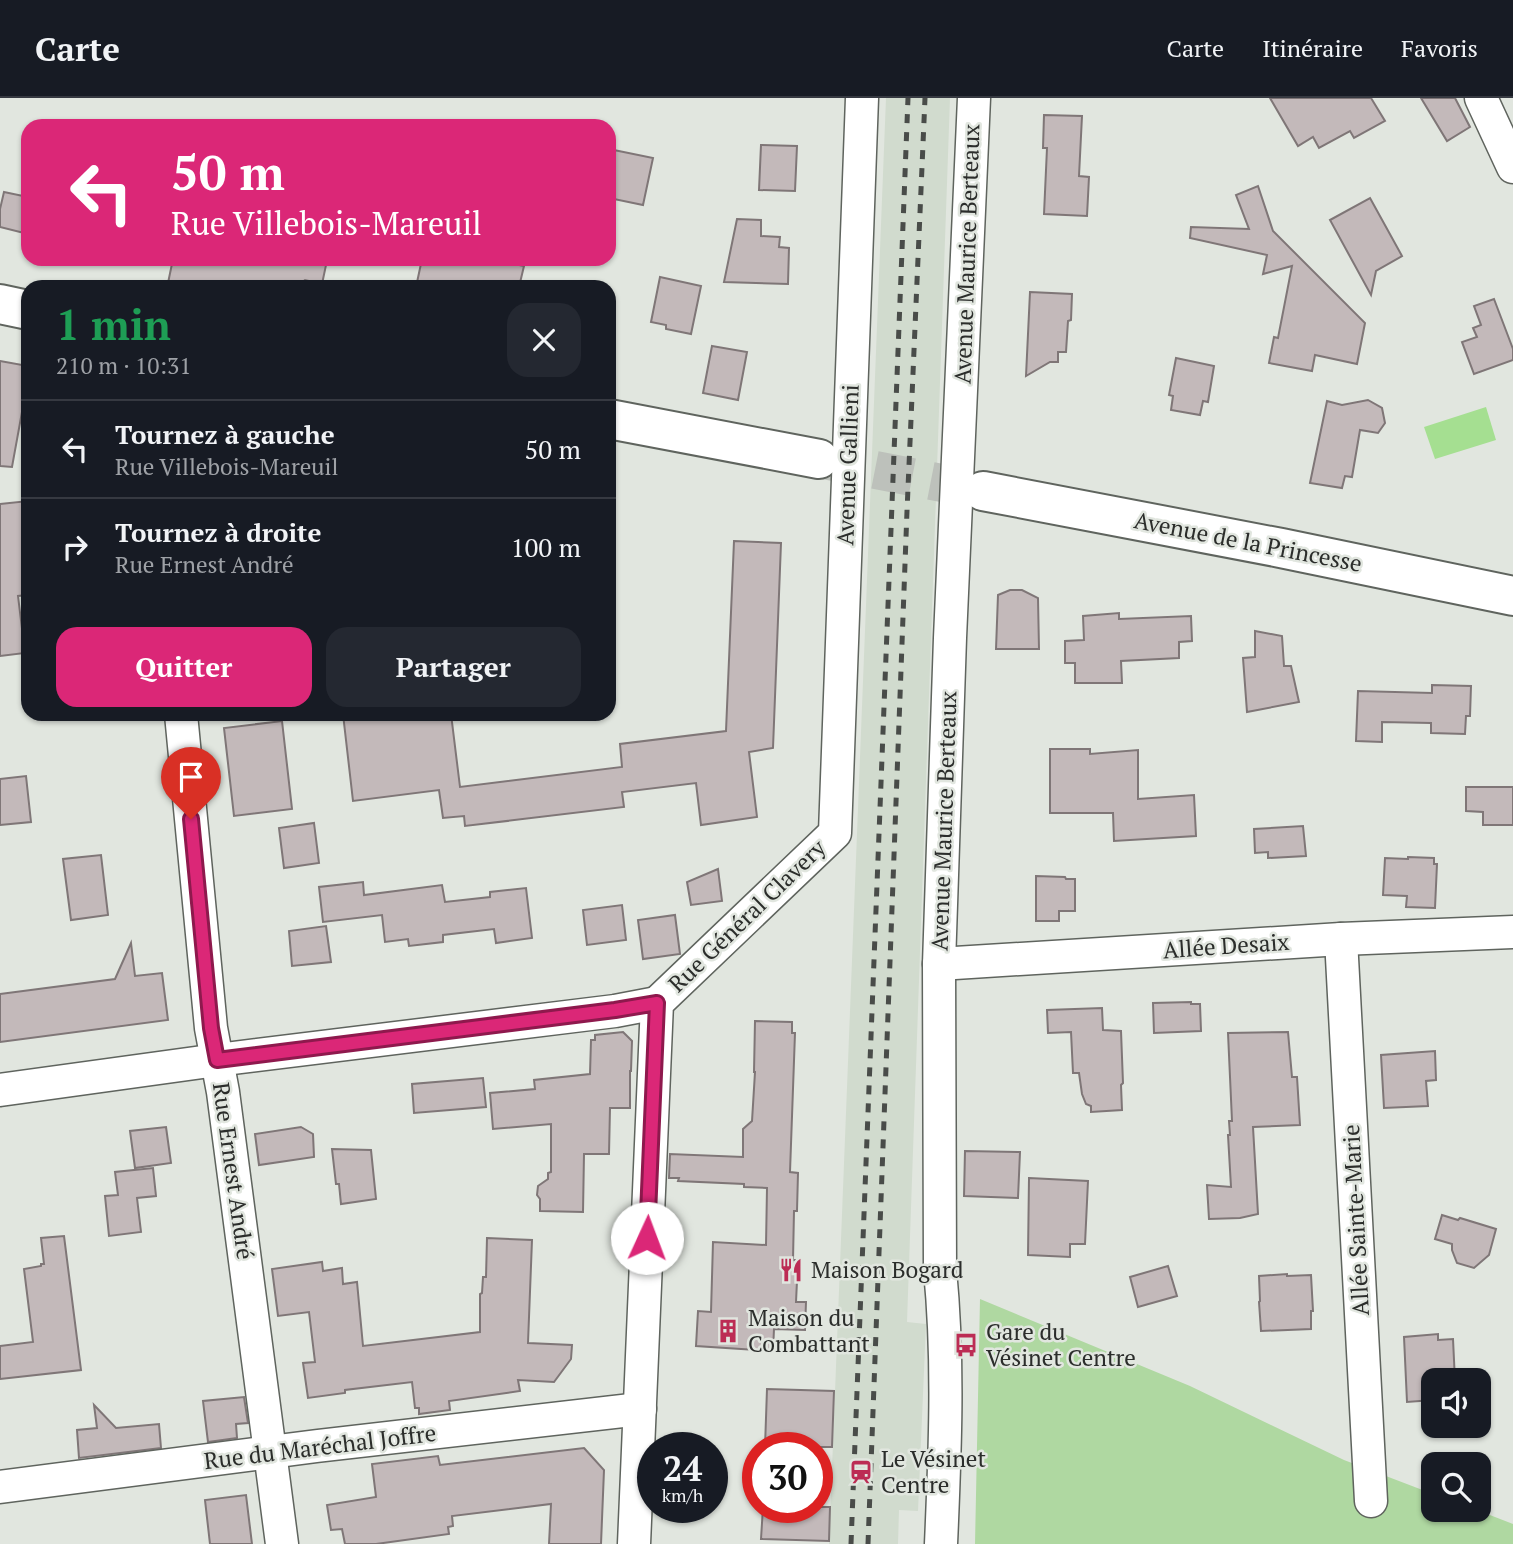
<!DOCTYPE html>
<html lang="fr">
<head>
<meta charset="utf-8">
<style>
	:root { --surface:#171b24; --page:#242831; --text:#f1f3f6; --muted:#9ea1a6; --line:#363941; --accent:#db2777 }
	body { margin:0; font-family:"PT Serif",serif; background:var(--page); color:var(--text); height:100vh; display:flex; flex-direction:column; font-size:26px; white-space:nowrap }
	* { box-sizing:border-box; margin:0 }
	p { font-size:23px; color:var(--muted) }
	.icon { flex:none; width:38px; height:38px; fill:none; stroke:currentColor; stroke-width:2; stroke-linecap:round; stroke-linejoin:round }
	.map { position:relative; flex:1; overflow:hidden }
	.details { position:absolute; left:21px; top:182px; width:595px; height:441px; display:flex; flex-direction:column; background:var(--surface); border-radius:21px; box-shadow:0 2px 5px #0004 }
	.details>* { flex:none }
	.banner { position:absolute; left:21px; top:21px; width:595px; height:147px; border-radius:21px; box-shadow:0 2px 5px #0004; background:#db2777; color:#fff; overflow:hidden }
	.fabs { position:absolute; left:1421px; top:1270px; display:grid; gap:14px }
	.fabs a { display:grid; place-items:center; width:70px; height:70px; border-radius:14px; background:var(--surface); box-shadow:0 2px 5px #0004; font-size:35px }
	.speed { position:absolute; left:637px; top:1334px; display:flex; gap:14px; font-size:35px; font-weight:700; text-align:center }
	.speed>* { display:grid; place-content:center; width:91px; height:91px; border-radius:50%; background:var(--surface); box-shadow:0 2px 5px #0004; line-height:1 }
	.speed small { font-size:18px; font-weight:400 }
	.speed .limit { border:10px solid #d22; background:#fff; color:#111 }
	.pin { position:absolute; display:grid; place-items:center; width:60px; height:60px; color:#fff; margin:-72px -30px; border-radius:50% 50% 50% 0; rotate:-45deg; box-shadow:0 0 7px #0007 }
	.pin .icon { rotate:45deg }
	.me { position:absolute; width:77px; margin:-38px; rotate:2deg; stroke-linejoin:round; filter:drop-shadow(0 0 5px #0008) }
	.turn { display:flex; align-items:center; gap:24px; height:147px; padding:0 35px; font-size:32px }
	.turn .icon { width:91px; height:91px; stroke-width:2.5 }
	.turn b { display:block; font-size:49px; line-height:60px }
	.round { display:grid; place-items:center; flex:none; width:74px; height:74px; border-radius:21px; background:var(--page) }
	.head { display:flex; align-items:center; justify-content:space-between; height:119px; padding:0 35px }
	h1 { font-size:42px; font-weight:700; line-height:52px; color:#1e9e55 }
	.button { display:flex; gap:14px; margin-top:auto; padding:14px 35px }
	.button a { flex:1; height:80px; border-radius:21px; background:var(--accent); color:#fff; font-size:28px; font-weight:700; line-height:80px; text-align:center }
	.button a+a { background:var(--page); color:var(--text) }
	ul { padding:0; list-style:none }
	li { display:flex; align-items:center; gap:21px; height:98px; padding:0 35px; border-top:2px solid var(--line) }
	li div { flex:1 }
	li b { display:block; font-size:26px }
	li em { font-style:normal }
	header { display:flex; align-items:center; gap:42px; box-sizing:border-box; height:98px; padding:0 35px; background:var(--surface); border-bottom:2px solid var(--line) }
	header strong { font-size:33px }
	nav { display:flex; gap:38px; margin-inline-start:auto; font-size:24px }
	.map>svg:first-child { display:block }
</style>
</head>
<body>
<header>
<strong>Carte</strong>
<nav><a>Carte</a><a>Itinéraire</a><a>Favoris</a></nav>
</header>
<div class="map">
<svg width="1513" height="1446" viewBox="0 0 1513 1446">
	<rect width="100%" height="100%" fill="#e1e6df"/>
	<path fill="#d1dbce" d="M886,0h64l-43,1224 19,2 -8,187 -19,-1 -1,34h-69z"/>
	<path fill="#afd8a1" d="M980,1201l210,87 154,74 89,34v16h44l36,14v20h-538z"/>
	<path fill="#a5df91" d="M1486,309l10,33 -61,19 -11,-32z"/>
	<g fill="#c3b9ba" stroke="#7f7677" stroke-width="2">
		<path d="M1270,0h101l14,23 -31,17 -4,-7 -31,17 -6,-11 -15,9z"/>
		<path d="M1421,0h34l15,29 -23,14z"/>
		<path d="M1044,17l38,1 -3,60 10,1 -2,39 -43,-2 3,-66h-4z"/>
		<path d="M761,47l36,1 -2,45 -36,-1z"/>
		<path d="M609,51l44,9 -10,47 -34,-7z"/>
		<path d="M1258,88l15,45 92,92 -8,41 -42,-9 -3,16 -43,-8 5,-26 4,1 14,-72 -29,8 4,-19 -77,-17 1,-11 58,2 -13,-34z"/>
		<path d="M4,94l24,5v37l-28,-7v-18z"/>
		<path d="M1370,100l32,58 -26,15 -5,24 -41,-75z"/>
		<path d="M737,121l24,1v16l19,1 -1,10 10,1 -1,36 -64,-2z"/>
		<path d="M173,161h161l-8,6 -4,19 -17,-4 -9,7h-111l-17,-4z"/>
		<path d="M422,161h68l34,7 -5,21h-103z"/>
		<path d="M660,179l41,9 -10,48 -25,-5v-4l-15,-3z"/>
		<path d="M1030,194l42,2 -1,26 -3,1 -2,31h-8v10h-8l-24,14z"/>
		<path d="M1494,201l19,50v11l-39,14 -12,-32 15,-5 -4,-9 8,-3 -7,-19z"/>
		<path d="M712,248l35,6 -9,48 -35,-7z"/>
		<path d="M1176,260l38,8 -6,36 -5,-1 -3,14 -29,-5 2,-14 -4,-1z"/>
		<path d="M0,263l28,5v36l-4,-1 -12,66 -12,-1z"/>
		<path d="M1368,302l14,8 3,15 -7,10 -18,-3 -8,47 -7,-1 -3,12 -32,-5 17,-82 15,4z"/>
		<path d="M28,403v94l-10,1 7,57 -25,3v-152z"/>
		<path d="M734,443l47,2 -8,205 -24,4 8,65 -56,8 -5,-42 -74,9 2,15 -159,19 -1,-10 -21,2 -4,-28 -86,11 -10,-87h108l9,73 162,-20 -2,-23 106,-13z"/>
		<path d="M1010,492h12l16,8 1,51h-43l2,-54z"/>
		<path d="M1119,515v6l72,-3 1,25 -13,1v16l-58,3 1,22h-47v-20h-10v-22l19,-1 -1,-24z"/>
		<path d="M1255,533l27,5 2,30h7l8,36 -52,10 -4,-54 12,-1z"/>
		<path d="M1432,587l39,1 -1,30h-4l-1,18 -34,-1v-10l-49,-1v20l-26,-1 2,-50 74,2z"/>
		<path d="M282,623l10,88 -58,7 -10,-88z"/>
		<path d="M1050,651h40v5l48,-4v49l56,-4 2,41 -82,5 -1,-28h-63z"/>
		<path d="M26,678l5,46 -31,3v-46z"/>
		<path d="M1466,689h47v38h-30v-13l-17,-1z"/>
		<path d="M314,725l5,40 -35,5 -5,-40z"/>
		<path d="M1303,728l3,30 -38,2v-6l-13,1 -1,-24z"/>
		<path d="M101,757l7,60 -37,5 -8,-61z"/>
		<path d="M1408,759l26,1v6h3l-2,44 -29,-1 1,-11 -24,-1 2,-37 23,1z"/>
		<path d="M718,771l4,32 -31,4 -4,-23z"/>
		<path d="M1036,778l29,1 1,2h9v32h-16v10h-23z"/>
		<path d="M363,784l1,13 78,-10 3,17 45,-5v-5l36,-4 6,50 -36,5 -2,-14 -51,6v7l-34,4 -1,-7 -23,3 -3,-27 -59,7 -4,-35z"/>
		<path d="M622,807l4,35 -39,5 -4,-35z"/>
		<path d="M675,817l5,39 -37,5 -5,-39z"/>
		<path d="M326,828l5,36 -39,4 -3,-35z"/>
		<path d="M131,845l4,33 27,-3 6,47 -168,22v-48l115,-15z"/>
		<path d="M1191,904v2h9l1,27 -47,2 -1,-30z"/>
		<path d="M1102,910l1,22 18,1 2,52 -2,2 1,25 -31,2v-6l-5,-2 -4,-10 -3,-21h-6l-2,-41 -23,1 -1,-23z"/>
		<path d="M755,923l37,1v11h3l-5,139 8,1 -1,38h-3l-1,49h5l-2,42h10l-1,28 -31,-1 -1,22 -77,-5 2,-35 13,1 2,-70 53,3 1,-57 -23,-1v-3l-66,-3 1,-3h-10l1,-24 73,3v-28l9,-8 3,-49h-1z"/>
		<path d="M623,934l9,9 -1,30h-1v37h-20l-1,46h-25l-1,58 -43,-1v-12l-3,-4 1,-9 10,-7v-6l3,-1v-48l-58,5 -3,-36 45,-4 -1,-9 56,-6 1,-34h4v-5z"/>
		<path d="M1288,934l4,45h5l3,48 -47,2 5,87 -18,4 -31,1 -2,-34 24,2 -3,-52h2l-1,-14h3l-4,-88z"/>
		<path d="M1435,953l1,29 -10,1 2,25 -44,2 -3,-53z"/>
		<path d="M483,980l3,29 -72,6 -2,-29z"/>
		<path d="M166,1029l5,36 -36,5 -5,-37z"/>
		<path d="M301,1029l12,7 1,23 -55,8 -4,-31z"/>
		<path d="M332,1051l39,1 5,49 -35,5 -2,-20h-3z"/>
		<path d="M965,1053l55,1 -2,46 -54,-2z"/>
		<path d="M153,1070l3,28 -19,2 4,34 -32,4 -4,-40 13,-1 -3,-23z"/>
		<path d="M1029,1080l59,3 -3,63h-15v13l-42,-2z"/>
		<path d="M1442,1117l16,5 2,-2 36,11 -7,26 -15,13 -17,-5 -5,-13v-6l-17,-5z"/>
		<path d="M64,1138l17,134 -81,9v-33l33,-4 -9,-73 17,-3v-2h3l-3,-26z"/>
		<path d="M487,1140l45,2 -4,103 44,2 -1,14 -17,23 -36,-2 2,11 -71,10 1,9 -31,4v-6h-4l-3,-26 -67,8v3l-37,5 -5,-35 12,-1 -6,-50 -31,4 -6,-47 50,-7 1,9 19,-3 1,16 14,-2 6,64 117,-14v-38l2,-1 1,-16h3z"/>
		<path d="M1168,1168l9,30 -39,11 -8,-30z"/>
		<path d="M1287,1176v2l24,-1 2,36h-2v18l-50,2 -2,-29 1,-1 -1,-25z"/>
		<path d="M1438,1236v6l15,-1 2,42h-22v19l-26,2 -3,-65z"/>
		<path d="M767,1291l67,2 -2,56h-67z"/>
		<path d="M244,1299l4,26 -12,1 1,14 -29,4 -5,-41z"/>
		<path d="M94,1307l22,23 43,-4 2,24 -82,10 -2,-28 20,-2z"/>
		<path d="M584,1350l20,22 -3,74h-52l2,-40 -99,12 1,10 -5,1 1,7 -73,10h-31l-3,-15 -11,1 -4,-25 49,-8 -4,-33 66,-8 2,9z"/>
		<path d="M246,1397l6,49h-42l-5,-44z"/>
		<path d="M763,1409h67l-1,34 -68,-2z"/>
	</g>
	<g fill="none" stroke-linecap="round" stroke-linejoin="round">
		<path stroke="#bdc1bb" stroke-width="38" stroke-dasharray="38 19" stroke-linecap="butt" d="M819,361l164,32"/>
		<g stroke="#5f645e" stroke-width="35">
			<g id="minor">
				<path d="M1481,0l32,69"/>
				<path d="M181,616l30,314 12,64 59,452"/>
				<path d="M1341,841l30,562"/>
				<path d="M939,866l402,-25 172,-7"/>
				<path d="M0,992l217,-30 398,-49 42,-8"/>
				<path d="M0,1389l317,-41 323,-37"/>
				<path d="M634,1446l23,-541 178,-170 27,-735"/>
				<path d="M941,1446c4,-91 8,-183 -1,-274l-1,-306 11,-326 24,-540"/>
			</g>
		</g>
		<g stroke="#5f645e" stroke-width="42">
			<g id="tertiary">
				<path d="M0,206l28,6"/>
				<path d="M609,321l210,40"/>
				<path d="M983,393l298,57 232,48"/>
			</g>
		</g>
		<use href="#minor" stroke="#fff" stroke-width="32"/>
		<use href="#tertiary" stroke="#fff" stroke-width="38"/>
		<g stroke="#494c49" stroke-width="5" stroke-dasharray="9 9" stroke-linecap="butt">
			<path d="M851,1446l57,-1446"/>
			<path d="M868,1446l39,-1033 18,-413"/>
		</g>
	</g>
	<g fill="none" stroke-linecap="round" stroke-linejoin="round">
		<g stroke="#8e194d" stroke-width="18">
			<path id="route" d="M191,721l20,209 6,32 398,-50 42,-7 -10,235"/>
		</g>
		<use href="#route" stroke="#db2777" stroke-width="12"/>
	</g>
	<defs>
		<g id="restaurant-bare" transform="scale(1.89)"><path d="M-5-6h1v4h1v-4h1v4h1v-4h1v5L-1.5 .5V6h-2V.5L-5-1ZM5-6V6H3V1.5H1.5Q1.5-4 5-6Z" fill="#bc2c54" stroke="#e1e6df" stroke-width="2.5" paint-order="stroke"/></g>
		<g id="building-bare" transform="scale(1.89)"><path d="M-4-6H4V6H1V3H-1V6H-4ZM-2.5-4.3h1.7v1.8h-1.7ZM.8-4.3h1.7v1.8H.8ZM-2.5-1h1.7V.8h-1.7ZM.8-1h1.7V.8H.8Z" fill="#bc2c54" stroke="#e1e6df" stroke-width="2.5" paint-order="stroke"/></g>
		<g id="bus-bare" transform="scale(1.89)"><path d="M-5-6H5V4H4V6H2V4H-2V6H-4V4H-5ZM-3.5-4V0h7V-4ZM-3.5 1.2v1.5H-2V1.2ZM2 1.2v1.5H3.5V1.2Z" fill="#bc2c54" stroke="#e1e6df" stroke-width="2.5" paint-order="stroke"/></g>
		<g id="station-bare" transform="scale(1.89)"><path d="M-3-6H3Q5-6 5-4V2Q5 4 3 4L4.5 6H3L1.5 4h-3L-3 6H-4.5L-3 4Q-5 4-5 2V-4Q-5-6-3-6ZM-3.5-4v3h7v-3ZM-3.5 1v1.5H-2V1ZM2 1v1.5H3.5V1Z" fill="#bc2c54" stroke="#e1e6df" stroke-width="2.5" paint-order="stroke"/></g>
	</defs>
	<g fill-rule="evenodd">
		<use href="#restaurant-bare" x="791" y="1172"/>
		<use href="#building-bare" x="728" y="1233"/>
		<use href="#bus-bare" x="966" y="1247"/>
		<use href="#station-bare" x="861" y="1374"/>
	</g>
	<g text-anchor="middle" stroke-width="5" stroke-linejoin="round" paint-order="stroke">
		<g font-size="23" fill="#2b2d2b" stroke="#e1e6df">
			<text transform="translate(967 156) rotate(-88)" y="8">Avenue Maurice Berteaux</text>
			<text transform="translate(848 367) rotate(-88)" y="8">Avenue Gallieni</text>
			<text transform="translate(1248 444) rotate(11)" y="8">Avenue de la Princesse</text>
			<text transform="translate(944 723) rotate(-88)" y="8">Avenue Maurice Berteaux</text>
			<text transform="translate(747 818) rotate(-44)" y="8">Rue Général Clavery</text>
			<text transform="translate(1226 848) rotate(-4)" y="8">Allée Desaix</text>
			<text transform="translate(233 1073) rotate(82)" y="8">Rue Ernest André</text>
			<text transform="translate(1356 1122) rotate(-93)" y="8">Allée Sainte-Marie</text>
			<text transform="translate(320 1349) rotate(-7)" y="8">Rue du Maréchal Joffre</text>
		</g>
		<g font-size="23" fill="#2b2d2b" stroke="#e1e6df" text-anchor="start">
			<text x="811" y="1180">Maison Bogard</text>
			<text x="748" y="1228">Maison du<tspan x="748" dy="26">Combattant</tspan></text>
			<text x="986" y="1242">Gare du<tspan x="986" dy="26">Vésinet Centre</tspan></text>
			<text x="881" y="1369">Le Vésinet<tspan x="881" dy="26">Centre</tspan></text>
		</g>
	</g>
</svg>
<div class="fabs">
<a><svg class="icon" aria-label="sound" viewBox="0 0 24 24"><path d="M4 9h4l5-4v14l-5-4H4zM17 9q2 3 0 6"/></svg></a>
<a><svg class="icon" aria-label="search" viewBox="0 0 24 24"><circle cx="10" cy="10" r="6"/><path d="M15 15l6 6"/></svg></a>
</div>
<div class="speed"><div>24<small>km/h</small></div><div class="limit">30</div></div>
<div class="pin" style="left:191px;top:721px;background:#d93025"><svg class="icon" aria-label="arrive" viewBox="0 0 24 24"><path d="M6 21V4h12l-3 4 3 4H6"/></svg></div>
<svg class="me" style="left:647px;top:1140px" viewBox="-20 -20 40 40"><circle r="19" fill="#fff"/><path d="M0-13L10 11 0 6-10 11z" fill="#db2777"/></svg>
<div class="banner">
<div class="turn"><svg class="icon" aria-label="left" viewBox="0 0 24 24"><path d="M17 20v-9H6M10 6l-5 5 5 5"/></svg><div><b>50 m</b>Rue Villebois-Mareuil</div></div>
</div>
<section class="details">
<div class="head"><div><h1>1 min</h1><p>210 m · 10:31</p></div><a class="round"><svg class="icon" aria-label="close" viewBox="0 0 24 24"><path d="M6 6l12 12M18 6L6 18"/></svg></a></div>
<ul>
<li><svg class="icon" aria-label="left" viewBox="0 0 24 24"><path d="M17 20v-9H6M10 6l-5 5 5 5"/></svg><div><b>Tournez à gauche</b><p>Rue Villebois-Mareuil</p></div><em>50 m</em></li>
<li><svg class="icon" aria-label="right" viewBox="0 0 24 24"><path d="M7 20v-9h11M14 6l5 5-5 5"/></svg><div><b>Tournez à droite</b><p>Rue Ernest André</p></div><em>100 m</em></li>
</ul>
<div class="button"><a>Quitter</a><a>Partager</a></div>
</section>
</div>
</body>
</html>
